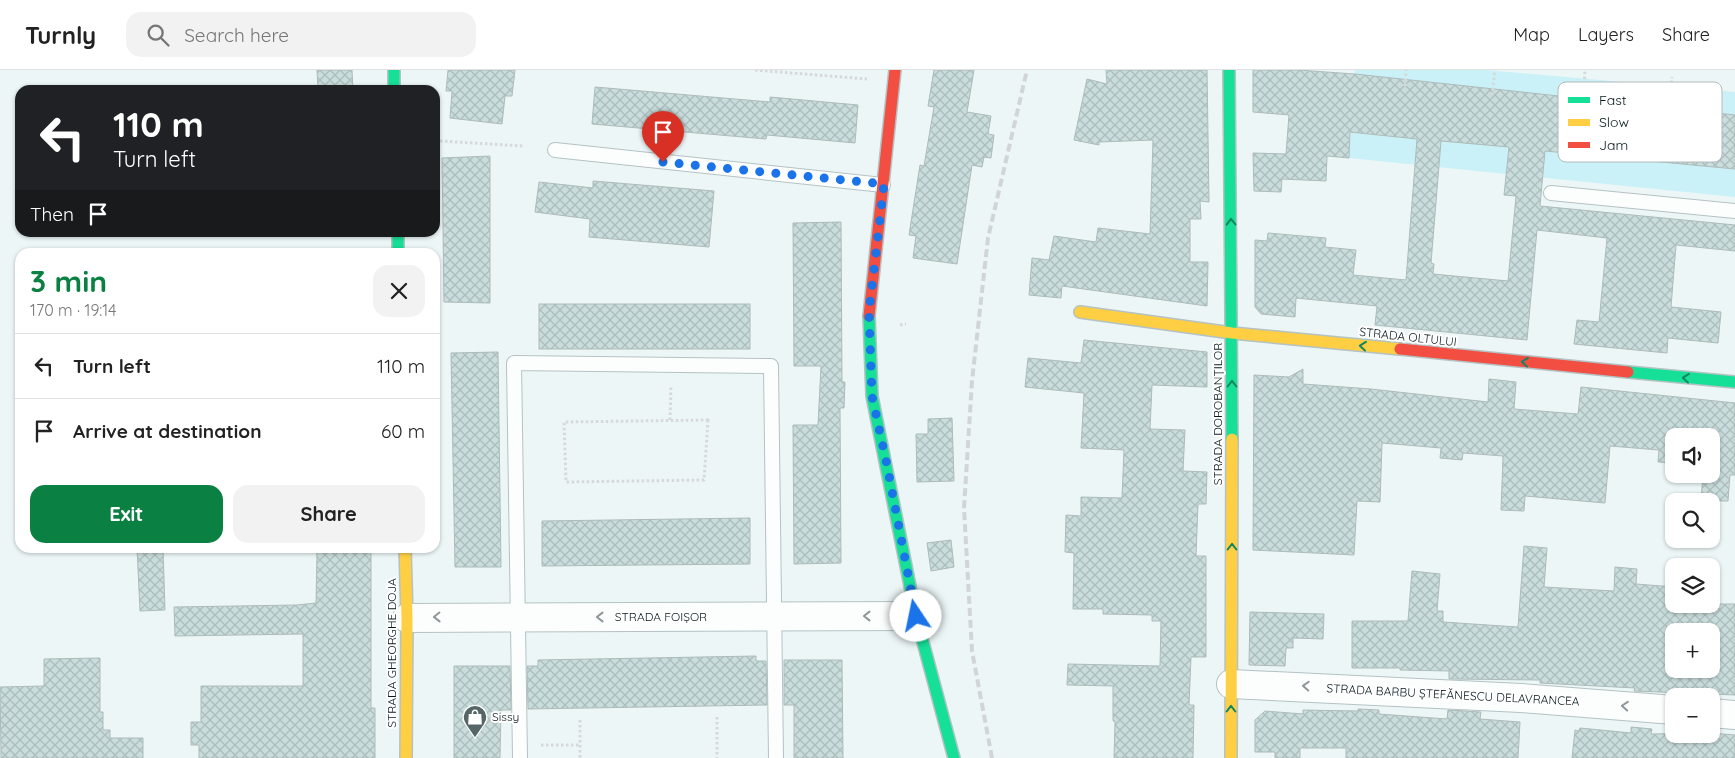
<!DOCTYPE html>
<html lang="en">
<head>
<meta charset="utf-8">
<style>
	:root { --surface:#fff; --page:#f2f2f2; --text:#222; --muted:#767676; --line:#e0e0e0; --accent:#0b8043 }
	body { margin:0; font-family:Quicksand,sans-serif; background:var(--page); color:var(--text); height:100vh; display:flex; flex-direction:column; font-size:19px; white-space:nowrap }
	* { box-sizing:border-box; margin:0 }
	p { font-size:16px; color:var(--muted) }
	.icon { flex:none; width:28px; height:28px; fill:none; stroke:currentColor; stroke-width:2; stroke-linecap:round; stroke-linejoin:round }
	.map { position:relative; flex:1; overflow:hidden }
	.side { position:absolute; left:15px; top:178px; width:425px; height:305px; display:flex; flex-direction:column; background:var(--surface); border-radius:15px; box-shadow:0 1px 4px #0004 }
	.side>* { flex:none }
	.hud { position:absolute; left:15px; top:15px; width:425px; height:152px; border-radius:15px; box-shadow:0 1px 4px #0004; background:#202124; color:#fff; overflow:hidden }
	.tools { position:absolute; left:1665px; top:358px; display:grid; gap:10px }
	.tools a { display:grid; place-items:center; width:55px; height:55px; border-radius:10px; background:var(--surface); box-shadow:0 1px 4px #0004; font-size:25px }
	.pin { position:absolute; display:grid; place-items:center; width:42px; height:42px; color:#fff; margin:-51px -21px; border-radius:50% 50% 50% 0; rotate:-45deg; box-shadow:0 0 5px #0007 }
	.pin .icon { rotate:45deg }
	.me { position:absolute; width:55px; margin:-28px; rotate:349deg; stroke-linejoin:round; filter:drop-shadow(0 0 4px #0008) }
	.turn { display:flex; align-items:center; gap:18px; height:105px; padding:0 15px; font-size:22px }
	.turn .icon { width:65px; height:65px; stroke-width:2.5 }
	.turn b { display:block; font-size:35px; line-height:42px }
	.then { display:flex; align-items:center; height:48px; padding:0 15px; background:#0003; gap:10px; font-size:19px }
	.round { display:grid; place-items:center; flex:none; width:52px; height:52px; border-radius:15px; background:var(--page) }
	.overview { display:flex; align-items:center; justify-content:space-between; height:85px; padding:0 15px }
	h1 { font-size:30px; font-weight:700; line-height:38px; color:var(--accent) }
	.action { display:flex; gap:10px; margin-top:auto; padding:10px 15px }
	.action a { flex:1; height:58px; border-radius:15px; background:var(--accent); color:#fff; font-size:20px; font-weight:700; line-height:58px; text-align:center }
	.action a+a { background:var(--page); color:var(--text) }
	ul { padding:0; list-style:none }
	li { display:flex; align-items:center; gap:15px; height:65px; padding:0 15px; border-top:1px solid var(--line) }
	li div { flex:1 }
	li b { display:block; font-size:19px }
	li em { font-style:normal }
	header { display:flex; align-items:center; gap:30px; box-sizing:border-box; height:70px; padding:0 25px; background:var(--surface); border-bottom:1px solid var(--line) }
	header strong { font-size:24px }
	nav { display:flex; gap:28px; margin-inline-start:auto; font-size:18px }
	.search { width:350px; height:45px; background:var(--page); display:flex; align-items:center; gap:12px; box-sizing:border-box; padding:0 18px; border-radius:15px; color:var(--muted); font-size:19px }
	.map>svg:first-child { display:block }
</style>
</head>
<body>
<header>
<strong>Turnly</strong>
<div class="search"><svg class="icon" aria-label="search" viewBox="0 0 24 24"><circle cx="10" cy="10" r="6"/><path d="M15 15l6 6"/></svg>Search here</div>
<nav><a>Map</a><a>Layers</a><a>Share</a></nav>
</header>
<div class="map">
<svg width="1735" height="688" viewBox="0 0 1735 688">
	<defs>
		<pattern id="building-cross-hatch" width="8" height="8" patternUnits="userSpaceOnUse" patternTransform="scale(1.25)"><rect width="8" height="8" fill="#c9dddc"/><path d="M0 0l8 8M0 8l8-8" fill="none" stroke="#abbdbc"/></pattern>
	</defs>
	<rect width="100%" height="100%" fill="#ecf6f7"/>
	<path fill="#caf1f7" d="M1355,0h131l249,22v105l-386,-39z"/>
	<g fill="url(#building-cross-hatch)" stroke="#adbbba" fill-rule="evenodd">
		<path d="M317,0h35l1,20h-35z"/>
		<path d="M448,0h67l-3,26h-7l-3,28 -52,-6 2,-27h-6z"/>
		<path d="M934,0h40l-7,42 24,4 -3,18 6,1 -3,23 -7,-1 -2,10 -10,-2 -15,99 -44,-6 3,-22 -7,-1 11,-70 4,1 10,-59 -6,-1z"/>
		<path d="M1106,0h101l2,132 -9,-1 1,18h-11v43h18l-1,44 -145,-20 -1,12 -32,-3 3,-37 17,2 5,-24 42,6 2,-14 52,6 3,-94 -54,2v3l-25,-5 13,-61 20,5z"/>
		<path d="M1253,0h45l57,4 380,41v54l-190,-18 -5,55 195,19v26l-59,-6 -5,62 50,5 -3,31 -50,-5 -1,15 -93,-9 3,-24 22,2 8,-84 -70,-8 -10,110 -152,-15 2,-19 -81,-8 -1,19 -34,-3 -6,-7v-67l12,1 1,-8 58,5 -1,9 31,3 -3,25 53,5 11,-141 -67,-7 -1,26 -22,-2 -1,25 -44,-2 -1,13 -27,-1 -1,-38 33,1 3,-39 -36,-3zM1441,71l68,6 -5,48 12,1 -8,85 -75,-7 1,-10 -3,-1z"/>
		<path d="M595,17l175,15v-5l88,8 -3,38 -88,-8 -1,4 -174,-15z"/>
		<path d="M490,86v147l-46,-1 -2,-144z"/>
		<path d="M593,111l121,10 -5,56 -120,-10 1,-18 -55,-7 4,-30 54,6z"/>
		<path d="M841,152l1,160h3l-1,26h-4l1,155 -47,1 -1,-139h25l3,-59h-27l-1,-143z"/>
		<rect x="539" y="234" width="211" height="45"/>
		<path d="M1084,270l123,12v35l-55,-2 -2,44 35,1 -2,41 24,1 -1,32h-8l-2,52h10v101h-15l-2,48h5l-1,53h-79l1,-37h-2v-35l-46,-1 1,-21 92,2 1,-45h-9v-6l-49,-1v-5h-30l1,-56 -9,-1 1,-37 15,1v-19l41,1 2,-48 -43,-2 3,-55 -59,-6 3,-29 53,5z"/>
		<path d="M498,282l3,215h-46l-4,-214z"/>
		<path d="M1303,299v15l68,5 117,13 1,-23 27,3 -2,27 64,5 3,-27 154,16v72h-5l-2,26h-27l2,-27h8v-38h-37v27l-16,-1 1,-12 -49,-4 -5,57 -80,-7 -1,15 -23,-1 2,-54 -40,-3 -1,7 -22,-2 1,-10 -59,-5 -2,59 -23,-1 -3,54 -101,-5 1,-175 35,2z"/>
		<path d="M952,348l2,63 -37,1 -1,-48h12v-15z"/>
		<path d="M750,448v46l-208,2v-45z"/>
		<path d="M951,470l3,27 -23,4 -4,-28z"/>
		<path d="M1524,476l23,2 -3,39 70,4 1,-24 22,2 -1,15 38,3v17h61v91l-101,-4 1,-3 -95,-5v-3l-91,-1v-8l-49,-1v-2h-48v-47h56l4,-50 28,3 -3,37h6v11l75,5zM1674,561h37v38h-37z"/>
		<path d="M137,478h26l2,62 -25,1z"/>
		<path d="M328,478h43v160h4v50h-176v-13h-8v-23h10v-36h102v-52l-128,2 -1,-29 123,-2 19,-2 1,-51 11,-1z"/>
		<path d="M1250,542l74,2 -1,25 -30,-1v10h-7l-1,18 -36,-1z"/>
		<path d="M756,586v5h10l1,44 -239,4 -1,-43h11v-6z"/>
		<path d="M100,588v54h3v18h7v8h33v20h-142l-1,-71 44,-1v-27z"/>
		<path d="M784,590h58l1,98h-49v-53h-10z"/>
		<path d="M454,596h56l1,44h-10l-1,48h-46z"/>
		<path d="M1358,639l21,1v4l68,5 1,-9 33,2 -1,7 40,3 -2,36h-172v-10h-46v10h-25v-6h-20v-32l10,-9 38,3v-4l55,1z"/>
		<path d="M1631,657l21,2 -1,5 60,-1 24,2v23h-163l3,-28 4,1 1,-3 51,5z"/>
	</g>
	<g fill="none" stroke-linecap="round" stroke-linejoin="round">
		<g stroke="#b4c2c3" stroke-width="16">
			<g id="lane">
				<path d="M555,80l328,35"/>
				<path d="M1551,123l184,18"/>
				<path d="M520,688l-6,-395 257,3 5,392"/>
			</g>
		</g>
		<g stroke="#b4c2c3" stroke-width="30">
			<g id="street">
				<path d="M407,548l509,-2"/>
				<path d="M1231,614l290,14 153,12"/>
				<path d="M1711,643l24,2"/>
			</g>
		</g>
		<g stroke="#b4c2c3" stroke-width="14">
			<g id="fast">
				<path d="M394,0v20"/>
				<path d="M1229,0l3,369"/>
				<path d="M398,162v20"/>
				<path d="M869,246l3,80 44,220 38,142"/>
				<path d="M1628,302l107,10"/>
			</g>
		</g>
		<g stroke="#b4c2c3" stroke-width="14">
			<g id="slow">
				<path d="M1080,242l152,21 168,16"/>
				<path d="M405,478l2,70 -1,140"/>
				<path d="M1231,688l1,-319"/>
			</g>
		</g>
		<g stroke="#b4c2c3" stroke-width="14">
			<g id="jam">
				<path d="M869,246l26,-246"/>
				<path d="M1400,279l228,23"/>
			</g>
		</g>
		<g stroke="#d6d9d9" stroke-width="3" stroke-dasharray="2.5 2.5" stroke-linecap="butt">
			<path d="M755,0l112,9"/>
			<path d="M1405,16l1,-16"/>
			<path d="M1492,25l3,-25"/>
			<path d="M1583,34l2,-34"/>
			<path d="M1669,43l3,-36"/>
			<path d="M440,71l83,5"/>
			<path d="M900,255l6,-1"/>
			<path d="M670,350l1,-35"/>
			<path d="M708,350l-4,60 -138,2 -2,-60z"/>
			<path d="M717,647v41"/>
			<path d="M580,650v38"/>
			<path d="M541,675h39"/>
		</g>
		<use href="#lane" stroke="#fcfefe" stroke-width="14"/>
		<use href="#street" stroke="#fcfefe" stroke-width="28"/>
		<use href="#fast" stroke="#16e098" stroke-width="11"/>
		<use href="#slow" stroke="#ffcf43" stroke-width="11"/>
		<use href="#jam" stroke="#f24e42" stroke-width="11"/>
		<path stroke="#d1d5d5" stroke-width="4" stroke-dasharray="8 4" stroke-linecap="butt" d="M992,688l-20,-107 -8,-143 8,-127 16,-143 39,-168"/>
	</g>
	<defs><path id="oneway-chevron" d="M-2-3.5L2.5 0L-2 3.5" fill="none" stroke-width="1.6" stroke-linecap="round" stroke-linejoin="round" transform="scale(1.25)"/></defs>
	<g stroke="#0f8660">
		<use href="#oneway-chevron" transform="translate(1231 152) rotate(-91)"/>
		<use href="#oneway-chevron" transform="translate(1363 276) rotate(-174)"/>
		<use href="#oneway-chevron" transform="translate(1525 292) rotate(-174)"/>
		<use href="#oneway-chevron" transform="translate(1686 308) rotate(-174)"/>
		<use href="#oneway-chevron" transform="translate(1232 314) rotate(-90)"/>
		<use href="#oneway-chevron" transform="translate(1232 477) rotate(-90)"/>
		<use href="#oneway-chevron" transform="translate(1231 639) rotate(-90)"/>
	</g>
	<g stroke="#8d9698">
		<use href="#oneway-chevron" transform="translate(867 546) rotate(180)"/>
		<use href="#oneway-chevron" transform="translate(437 547) rotate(179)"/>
		<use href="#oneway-chevron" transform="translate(600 547) rotate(-180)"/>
		<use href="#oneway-chevron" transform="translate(1306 616) rotate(-177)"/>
		<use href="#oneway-chevron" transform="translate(1625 636) rotate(-176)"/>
	</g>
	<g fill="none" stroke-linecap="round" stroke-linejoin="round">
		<path stroke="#1a73e8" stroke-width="9" stroke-dasharray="0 16.2" d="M663,92l221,22 -15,128 3,84 15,69 29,151"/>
	</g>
	<defs>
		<g id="shop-pin" transform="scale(1.25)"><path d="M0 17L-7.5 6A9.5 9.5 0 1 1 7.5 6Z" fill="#566668" stroke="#fff"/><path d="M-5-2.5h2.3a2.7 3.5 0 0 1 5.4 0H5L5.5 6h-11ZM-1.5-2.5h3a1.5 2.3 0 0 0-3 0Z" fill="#fff"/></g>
	</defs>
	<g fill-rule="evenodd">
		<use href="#shop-pin" x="475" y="647"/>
	</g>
	<g text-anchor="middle" stroke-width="4" stroke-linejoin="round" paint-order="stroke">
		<g font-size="12" fill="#06181b" stroke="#fff">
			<text transform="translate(1408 267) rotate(6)" y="4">STRADA OLTULUI</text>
			<text transform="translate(1218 344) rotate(-90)" y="4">STRADA DOROBANȚILOR</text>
			<text x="661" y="551">STRADA FOIȘOR</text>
			<text transform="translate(392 583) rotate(-90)" y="4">STRADA GHEORGHE DOJA</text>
			<text transform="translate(1453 625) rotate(3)" y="4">STRADA BARBU ȘTEFĂNESCU DELAVRANCEA</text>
		</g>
		<g font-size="12" fill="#06181b" stroke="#fff" text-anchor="start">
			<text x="492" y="651">Sissy</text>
		</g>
	</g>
	<rect x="1558" y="12" width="164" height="80" rx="8" fill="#fff" stroke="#b4babb" stroke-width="1"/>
	<rect x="1568" y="27" width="22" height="6" fill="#16e098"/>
	<rect x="1568" y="49" width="22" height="7" fill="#ffcf43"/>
	<rect x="1568" y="72" width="22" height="6" fill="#f24e42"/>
	<g font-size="14" fill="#06181b">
		<text x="1599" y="35">Fast</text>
		<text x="1599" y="57">Slow</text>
		<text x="1599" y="80">Jam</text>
	</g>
</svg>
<div class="tools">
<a><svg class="icon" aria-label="sound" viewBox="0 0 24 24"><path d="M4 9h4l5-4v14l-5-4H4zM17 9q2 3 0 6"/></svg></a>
<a><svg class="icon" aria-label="search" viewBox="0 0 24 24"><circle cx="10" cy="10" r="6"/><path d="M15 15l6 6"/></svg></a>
<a><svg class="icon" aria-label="layers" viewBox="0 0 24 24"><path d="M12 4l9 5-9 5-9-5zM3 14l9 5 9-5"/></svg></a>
<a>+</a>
<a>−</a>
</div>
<div class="pin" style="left:663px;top:92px;background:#d93025"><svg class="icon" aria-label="arrive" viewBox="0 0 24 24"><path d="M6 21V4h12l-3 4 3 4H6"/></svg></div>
<svg class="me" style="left:916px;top:546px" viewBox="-20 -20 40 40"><circle r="19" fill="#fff"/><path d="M0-13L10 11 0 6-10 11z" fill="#1a73e8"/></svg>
<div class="hud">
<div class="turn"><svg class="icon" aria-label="left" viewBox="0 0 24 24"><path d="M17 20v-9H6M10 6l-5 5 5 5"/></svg><div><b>110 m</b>Turn left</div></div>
<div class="then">Then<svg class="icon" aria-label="arrive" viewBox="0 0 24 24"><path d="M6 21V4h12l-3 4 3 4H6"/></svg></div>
</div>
<section class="side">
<div class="overview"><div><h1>3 min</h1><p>170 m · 19:14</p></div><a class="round"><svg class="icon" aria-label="close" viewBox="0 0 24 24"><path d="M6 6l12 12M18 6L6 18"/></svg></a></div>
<ul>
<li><svg class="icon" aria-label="left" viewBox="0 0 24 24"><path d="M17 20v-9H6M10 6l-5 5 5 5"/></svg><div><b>Turn left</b></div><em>110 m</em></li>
<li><svg class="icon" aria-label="arrive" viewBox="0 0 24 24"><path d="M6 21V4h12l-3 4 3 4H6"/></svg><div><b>Arrive at destination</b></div><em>60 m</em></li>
</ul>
<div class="action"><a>Exit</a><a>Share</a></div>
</section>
</div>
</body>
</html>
